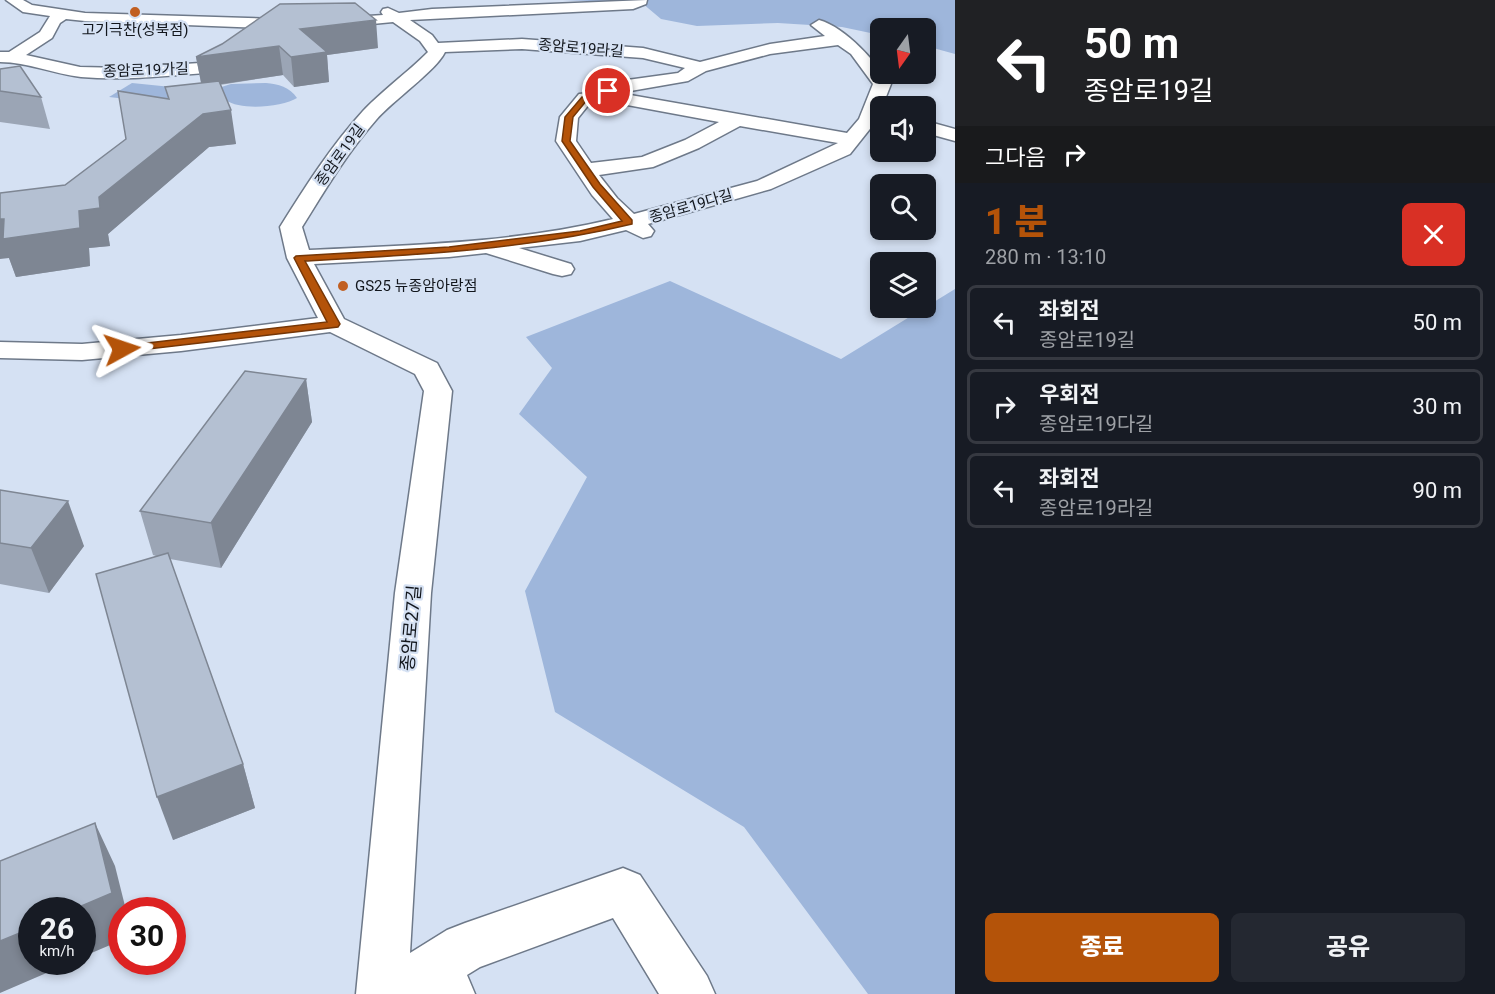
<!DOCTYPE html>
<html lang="ko">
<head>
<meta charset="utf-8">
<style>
	:root { --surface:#171b24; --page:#242831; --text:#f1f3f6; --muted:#9ea1a6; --line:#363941; --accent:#b45309 }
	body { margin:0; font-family:Roboto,"Noto Sans KR",sans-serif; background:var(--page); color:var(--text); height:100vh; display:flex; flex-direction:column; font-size:22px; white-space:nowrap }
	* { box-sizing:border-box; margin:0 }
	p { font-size:20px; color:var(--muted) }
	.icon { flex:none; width:33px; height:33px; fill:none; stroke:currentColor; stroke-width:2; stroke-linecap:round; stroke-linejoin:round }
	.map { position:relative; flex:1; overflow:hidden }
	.details { display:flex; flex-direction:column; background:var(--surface); width:540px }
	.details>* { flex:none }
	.top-card { background:#202124; color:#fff; overflow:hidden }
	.needle { width:39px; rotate:194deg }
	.fabs { position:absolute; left:870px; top:18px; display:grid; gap:12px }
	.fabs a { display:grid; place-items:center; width:66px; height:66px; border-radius:9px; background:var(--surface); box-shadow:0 3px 9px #0003; font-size:30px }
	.speed { position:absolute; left:18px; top:897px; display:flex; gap:12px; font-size:30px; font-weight:700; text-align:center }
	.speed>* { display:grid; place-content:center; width:78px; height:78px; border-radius:50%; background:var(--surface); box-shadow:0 3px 9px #0003; line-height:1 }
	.speed small { font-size:15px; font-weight:400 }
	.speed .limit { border:9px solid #d22; background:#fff; color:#111 }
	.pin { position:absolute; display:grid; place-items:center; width:51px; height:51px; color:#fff; margin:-26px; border:3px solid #fff; border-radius:50%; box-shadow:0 2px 6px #0007 }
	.me { position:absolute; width:66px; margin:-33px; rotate:85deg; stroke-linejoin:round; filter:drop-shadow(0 0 4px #0008) }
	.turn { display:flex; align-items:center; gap:21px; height:126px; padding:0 30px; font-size:27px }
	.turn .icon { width:78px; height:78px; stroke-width:2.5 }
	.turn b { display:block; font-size:42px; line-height:51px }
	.then { display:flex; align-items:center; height:57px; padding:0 30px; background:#0003; gap:12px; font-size:22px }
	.round { display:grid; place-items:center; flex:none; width:63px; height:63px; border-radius:9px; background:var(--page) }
	.summary { display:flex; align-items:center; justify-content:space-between; height:102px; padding:0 30px }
	h1 { font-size:36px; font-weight:800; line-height:45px; color:var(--accent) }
	.action { display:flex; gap:12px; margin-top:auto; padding:12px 30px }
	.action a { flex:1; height:69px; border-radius:9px; background:var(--accent); color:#fff; font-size:24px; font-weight:800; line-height:69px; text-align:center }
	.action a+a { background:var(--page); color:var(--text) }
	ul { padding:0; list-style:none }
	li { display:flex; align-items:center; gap:18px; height:75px; margin:0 12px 9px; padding:0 18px; border:3px solid var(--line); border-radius:9px }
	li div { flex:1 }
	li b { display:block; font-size:22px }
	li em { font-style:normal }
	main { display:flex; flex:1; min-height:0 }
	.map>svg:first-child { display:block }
</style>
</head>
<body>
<main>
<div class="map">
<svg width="955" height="994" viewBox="0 0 955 994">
	<rect width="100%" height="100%" fill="#d5e1f3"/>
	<g fill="#9eb6db">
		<path d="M563,0h392v54l-29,-8v-18h-46v7l-38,-8 -64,-4 -81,3 -36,-7 -19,-16z"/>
		<path d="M132,83l59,6 -21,15 -61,-7z"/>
		<path d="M266,83c12,1 24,4 31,15 -14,9 -57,13 -71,2 -4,-3 -7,-7 -11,-11l16,-5z"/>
		<path d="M670,281l171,78 114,-70v705h-87l-124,-167 -189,-115 -30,-121 62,-114 -68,-63 33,-46 -26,-31z"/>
	</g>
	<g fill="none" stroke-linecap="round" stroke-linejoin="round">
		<g stroke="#6e7989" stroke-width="3">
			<g id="minor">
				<path d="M6,0h17l9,5 53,8 225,7 73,-5 -2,-3 2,-3 5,-1 11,5 33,-4 215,-9 -1,4 -13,5 -223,11 22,15 6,8 84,-4 121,9 57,14 70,-18 55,-8 -14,-11 8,-5c28,8 57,43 72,64l-14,36 -27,34 -79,35 -123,35 6,7 -3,5 -8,2 -17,-8 -46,11 -61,7 52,16 3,5 -3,5 -9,2 -9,-2 -67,-21 -37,4 -135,7 30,55 93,44 15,28 -21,202 -21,360 37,-23 18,-7 158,-55 17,7 67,101 8,18h-56l-46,-76 -133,49 -13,8 8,19h-119l39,-401 29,-202 -9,-17 -85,-42 -149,19 -99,9 -82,-2v-16l82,2 99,-9 137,-17 -31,-60 -7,-31c25,-40 51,-81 83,-116 20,-21 44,-38 65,-59l-8,-11 -27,-19 -83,8 -225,-9 -19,-2 -6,4 -8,15 -26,17 54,12 44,1 91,-6 23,-14 8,5 -21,18 -6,1c-45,3 -92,9 -138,5 -27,-3 -53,-15 -81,-15v-10h9l31,-20 10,-16 -27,-4zM838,45l13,9 22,30 -14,35 -12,14 -228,-40 69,-12 18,-10 64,-17zM522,49l121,9 42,10 -7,5 -58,8 -17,6 -2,5 -22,2 -19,23 -4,24 36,54 21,24c-99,24 -203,26 -304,31l-7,-23c23,-37 45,-74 74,-107 16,-19 60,-49 69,-68zM611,102l108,20 -34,18 -43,17 -51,6 -15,-22 2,-23 12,-15zM740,126l98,17 -81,38 -123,33 -17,-16 -18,-23 54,-8 46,-19z"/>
				<path d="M926,121l29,8v12l-29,-8z"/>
			</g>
		</g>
		<use href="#minor" fill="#fff" fill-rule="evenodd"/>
	</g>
	<g fill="#9ba5b5">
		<path d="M222,44l156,4 -51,7 2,27 -35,5 -11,-12 -63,10 16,59 -27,3 -101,87 2,12 -21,2 1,18 -74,11 -7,-19 56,-73 61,-46 42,-41 -3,-11 36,-4 -5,-26z"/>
		<path d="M0,69l41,28 9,32 -50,-7z"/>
		<path d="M306,379l6,43 -91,146 -51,-9 73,205 12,44 -82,32 -17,-284 -3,-1 -13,-44z"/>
		<path d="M0,490l84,56 -35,47 -49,-9z"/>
	</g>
	<g fill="#7e8693">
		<path d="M376,20l2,28 -51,7 2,27 -35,5 -3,-30 9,-28z"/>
		<path d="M279,46l4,29 -81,12 -6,-30z"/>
		<path d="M231,110l5,34 -27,3 -101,87 2,12 -21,2 1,18 -74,11 -7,-19 -9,1v-40l99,-22 104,-83z"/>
		<path d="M306,379l6,43 -91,146 -10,-45z"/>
		<path d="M68,501l16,45 -35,47 -18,-45z"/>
		<path d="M243,764l12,44 -82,32 -16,-43z"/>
		<path d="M95,823l20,43 11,44h-4v30l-40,17v-47h-10z"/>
		<path d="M32,928v34h40l-72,31v-52z"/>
	</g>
	<g fill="#b4c0d2" stroke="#7e8693" stroke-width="1.5">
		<path d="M355,3l21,17 -76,9 27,23 -36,5 -12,-11 -83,11 26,-13 58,-40z"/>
		<path d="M20,66l21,31 -41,-6v-22z"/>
		<path d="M219,81l12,29 -28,4 -104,83 1,11 -21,3 1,17 -77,11 1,-20h-4v-26l65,-8 61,-46 -8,-48 51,8 -4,-12z"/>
		<path d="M245,371l61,8 -95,144 -71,-12z"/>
		<path d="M0,490l68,11 -37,47 -31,-5z"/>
		<path d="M168,553l75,211 -86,33 -61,-223z"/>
		<path d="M95,823l17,70 -40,17h-40v18l-32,13v-80z"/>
	</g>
	<path fill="#b45309" stroke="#753606" stroke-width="1.5" d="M606,90h5l4,8 -4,2h-24l-14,17 -3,24 30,43 32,36v4c-107,26 -217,31 -327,37l35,63 -2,3 -216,25 -6,-3 6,-3 205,-24 -33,-64 2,-2 153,-9 131,-16 42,-10 -29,-34 -31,-46 3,-24 17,-20 25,-2z"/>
	<g fill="#c15f21" stroke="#d5e1f3" stroke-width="2">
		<circle cx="135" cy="12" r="6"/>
		<circle cx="343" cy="286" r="6"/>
	</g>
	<g text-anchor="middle" stroke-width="4.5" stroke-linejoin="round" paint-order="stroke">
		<g font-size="15" fill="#12161c" stroke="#d5e1f3">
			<text x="135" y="35">고기극찬(성북점)</text>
			<text x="355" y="291" text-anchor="start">GS25 뉴종암아랑점</text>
		</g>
		<g font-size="15" fill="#12161c" stroke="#d5e1f3">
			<text transform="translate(581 48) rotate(5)" y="5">종암로19라길</text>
			<text transform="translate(146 70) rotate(-2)" y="5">종암로19가길</text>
			<text transform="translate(340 155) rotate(-54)" y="5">종암로19길</text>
			<text transform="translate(691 206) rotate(-16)" y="5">종암로19다길</text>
		</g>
		<g font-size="18" fill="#12161c" stroke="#d5e1f3">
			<text transform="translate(411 628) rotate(-85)" y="6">종암로27길</text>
		</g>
	</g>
</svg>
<div class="fabs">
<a><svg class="needle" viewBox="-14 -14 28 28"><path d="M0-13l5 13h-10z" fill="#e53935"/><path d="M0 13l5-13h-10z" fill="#9ea1a6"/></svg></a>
<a><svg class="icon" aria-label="sound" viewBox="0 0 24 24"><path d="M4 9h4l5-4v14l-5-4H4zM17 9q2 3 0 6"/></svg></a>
<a><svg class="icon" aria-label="search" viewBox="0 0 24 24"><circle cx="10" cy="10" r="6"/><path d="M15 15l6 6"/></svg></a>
<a><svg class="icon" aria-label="layers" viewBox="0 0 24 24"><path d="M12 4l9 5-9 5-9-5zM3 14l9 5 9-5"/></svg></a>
</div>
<div class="speed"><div>26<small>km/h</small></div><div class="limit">30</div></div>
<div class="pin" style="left:608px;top:91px;background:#d93025"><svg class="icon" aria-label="arrive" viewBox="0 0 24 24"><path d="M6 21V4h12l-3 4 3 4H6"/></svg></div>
<svg class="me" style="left:122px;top:349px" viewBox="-20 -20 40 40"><path d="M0-17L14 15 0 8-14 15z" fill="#b45309" stroke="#fff" stroke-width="4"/></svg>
</div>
<section class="details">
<div class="top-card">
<div class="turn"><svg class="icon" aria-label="left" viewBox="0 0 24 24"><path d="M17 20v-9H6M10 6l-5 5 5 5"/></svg><div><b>50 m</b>종암로19길</div></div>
<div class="then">그다음<svg class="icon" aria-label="right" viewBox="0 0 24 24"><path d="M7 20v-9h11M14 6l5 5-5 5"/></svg></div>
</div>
<div class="summary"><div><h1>1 분</h1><p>280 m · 13:10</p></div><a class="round" style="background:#d93025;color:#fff"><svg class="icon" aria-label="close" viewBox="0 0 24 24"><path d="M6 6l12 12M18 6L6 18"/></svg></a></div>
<ul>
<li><svg class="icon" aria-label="left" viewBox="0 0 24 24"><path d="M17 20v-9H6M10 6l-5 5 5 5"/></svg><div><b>좌회전</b><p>종암로19길</p></div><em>50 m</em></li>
<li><svg class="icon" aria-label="right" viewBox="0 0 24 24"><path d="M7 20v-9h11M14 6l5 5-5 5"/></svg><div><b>우회전</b><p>종암로19다길</p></div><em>30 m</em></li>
<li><svg class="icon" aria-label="left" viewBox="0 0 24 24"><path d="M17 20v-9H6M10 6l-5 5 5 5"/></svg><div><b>좌회전</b><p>종암로19라길</p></div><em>90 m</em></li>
</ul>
<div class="action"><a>종료</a><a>공유</a></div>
</section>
</main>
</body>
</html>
